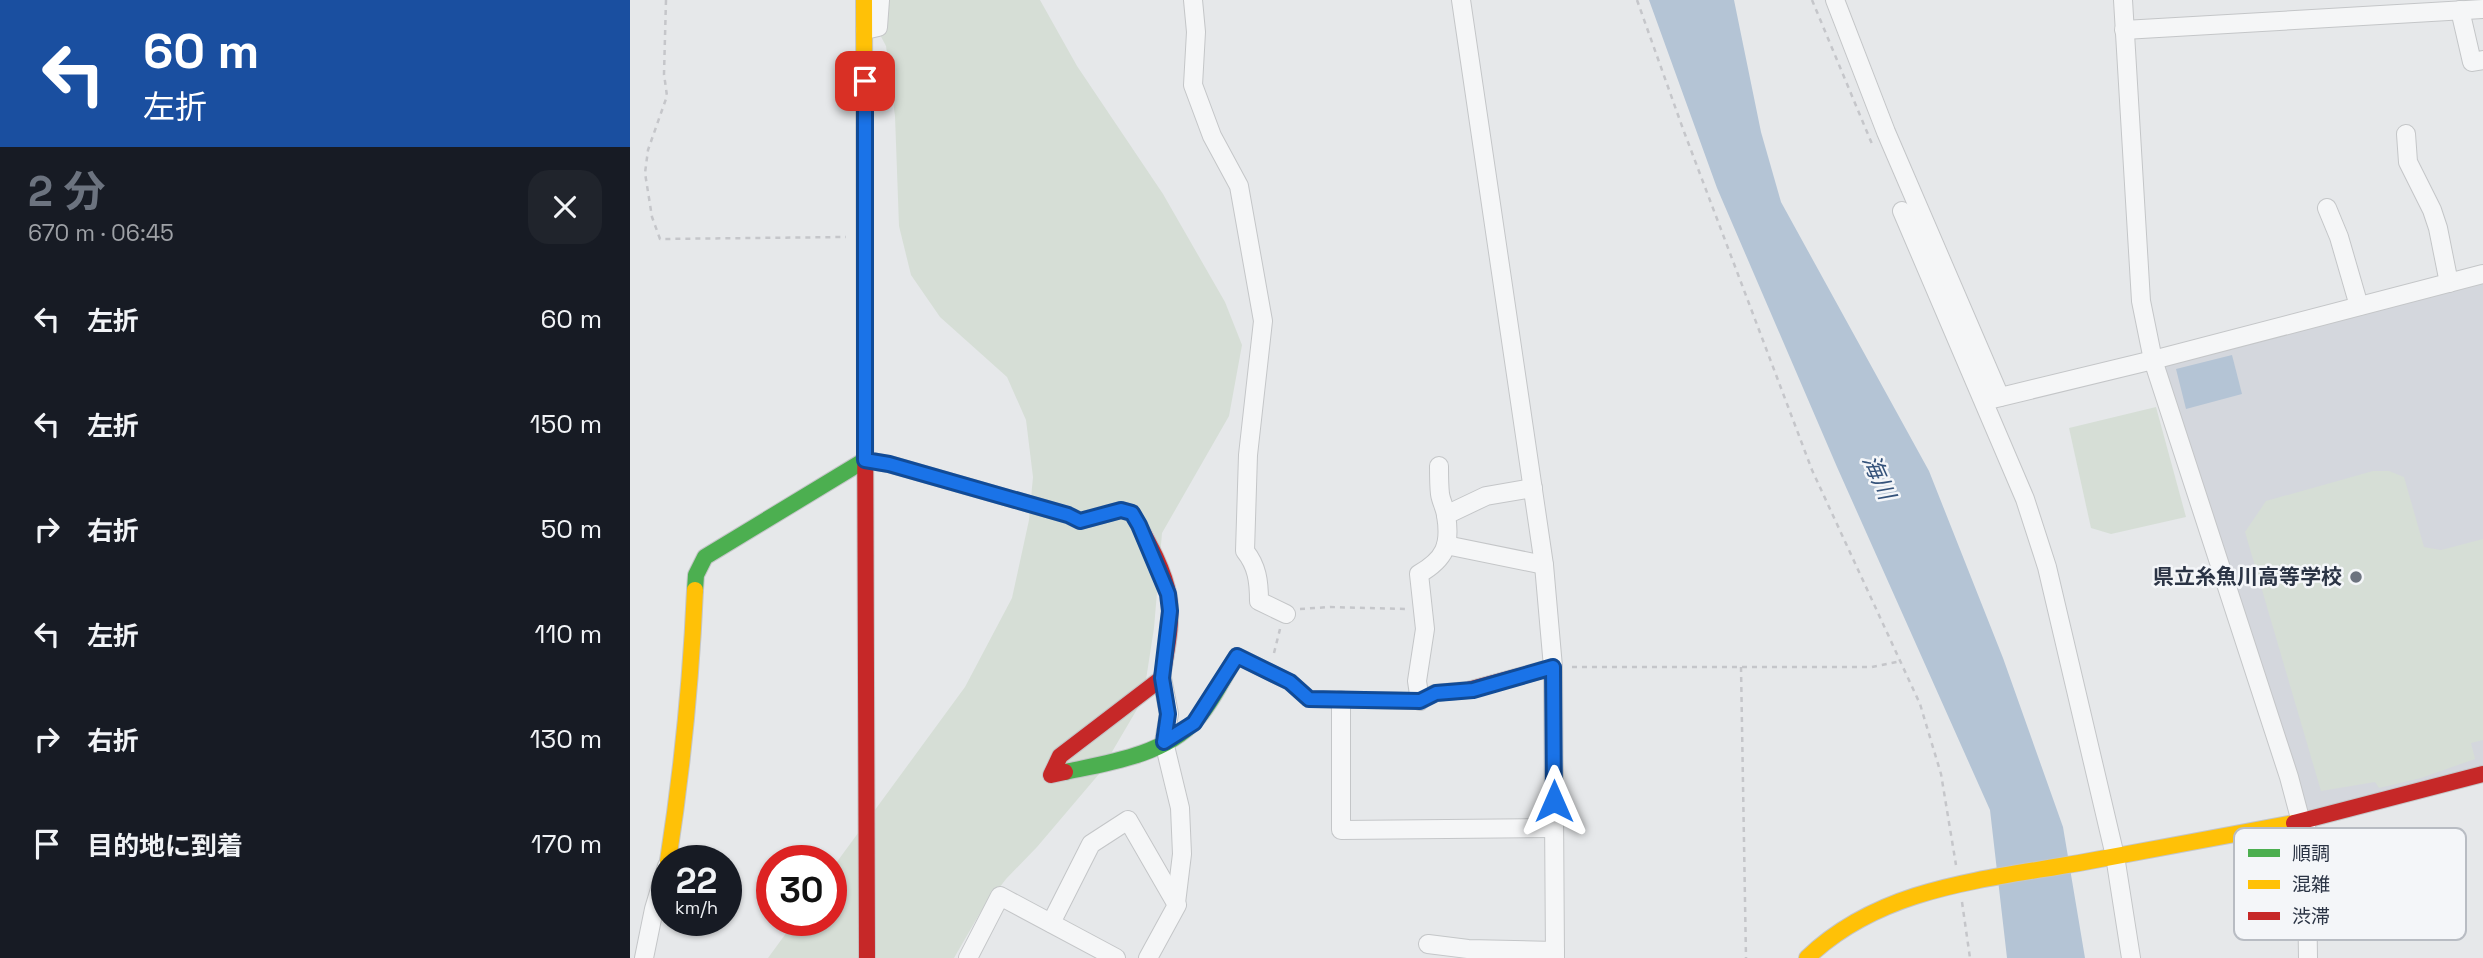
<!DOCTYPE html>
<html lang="ja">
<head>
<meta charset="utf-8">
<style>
	:root { --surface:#171b24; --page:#20242c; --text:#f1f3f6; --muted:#9ea1a6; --accent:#6c737f }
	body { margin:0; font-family:"Space Grotesk","Noto Sans JP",sans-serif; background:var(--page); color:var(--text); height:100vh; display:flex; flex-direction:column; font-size:26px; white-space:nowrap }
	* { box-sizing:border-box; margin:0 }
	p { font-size:23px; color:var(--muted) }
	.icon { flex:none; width:38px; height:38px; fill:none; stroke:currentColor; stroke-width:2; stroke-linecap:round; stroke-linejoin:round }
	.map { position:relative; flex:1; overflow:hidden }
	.details { display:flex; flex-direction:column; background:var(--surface); width:630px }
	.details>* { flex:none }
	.guide { background:#1a4fa0; color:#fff; overflow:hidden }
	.speed { position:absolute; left:21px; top:845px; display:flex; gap:14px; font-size:35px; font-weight:700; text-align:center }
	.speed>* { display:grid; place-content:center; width:91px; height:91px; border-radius:50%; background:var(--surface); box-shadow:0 2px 5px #0004; line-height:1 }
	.speed small { font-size:18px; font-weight:400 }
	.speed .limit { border:10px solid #d22; background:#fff; color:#111 }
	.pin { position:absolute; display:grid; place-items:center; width:60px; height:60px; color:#fff; margin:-30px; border-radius:14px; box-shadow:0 4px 10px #0006 }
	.me { position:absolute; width:77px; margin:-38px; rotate:0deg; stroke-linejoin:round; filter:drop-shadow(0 0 5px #0008) }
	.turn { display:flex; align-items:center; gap:24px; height:147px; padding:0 28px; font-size:32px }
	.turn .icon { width:91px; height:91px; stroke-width:2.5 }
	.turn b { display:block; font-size:49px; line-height:60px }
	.round { display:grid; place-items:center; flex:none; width:74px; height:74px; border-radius:21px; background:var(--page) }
	.overview { display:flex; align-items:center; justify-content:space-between; height:119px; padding:0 28px }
	h1 { font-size:42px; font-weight:700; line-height:52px; color:var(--accent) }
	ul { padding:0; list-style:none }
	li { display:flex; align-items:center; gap:21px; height:105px; padding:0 28px }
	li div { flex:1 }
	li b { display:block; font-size:26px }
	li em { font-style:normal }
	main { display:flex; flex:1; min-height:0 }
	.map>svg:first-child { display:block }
</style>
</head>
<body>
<main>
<section class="details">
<div class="guide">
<div class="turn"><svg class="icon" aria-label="left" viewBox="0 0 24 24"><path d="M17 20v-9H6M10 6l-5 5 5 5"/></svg><div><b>60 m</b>左折</div></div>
</div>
<div class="overview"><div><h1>2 分</h1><p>670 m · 06:45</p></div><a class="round"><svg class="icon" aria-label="close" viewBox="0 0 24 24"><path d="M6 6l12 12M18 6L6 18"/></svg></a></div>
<ul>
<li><svg class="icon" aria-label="left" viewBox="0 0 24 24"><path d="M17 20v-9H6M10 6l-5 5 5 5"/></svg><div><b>左折</b></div><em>60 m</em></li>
<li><svg class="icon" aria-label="left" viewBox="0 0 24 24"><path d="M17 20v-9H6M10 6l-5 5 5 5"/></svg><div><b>左折</b></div><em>150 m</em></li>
<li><svg class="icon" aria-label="right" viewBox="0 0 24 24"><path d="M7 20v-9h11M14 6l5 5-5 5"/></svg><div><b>右折</b></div><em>50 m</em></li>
<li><svg class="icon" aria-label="left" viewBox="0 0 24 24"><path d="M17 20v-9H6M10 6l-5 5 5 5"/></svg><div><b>左折</b></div><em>110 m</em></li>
<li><svg class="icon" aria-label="right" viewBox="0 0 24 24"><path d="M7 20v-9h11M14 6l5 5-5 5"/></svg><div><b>右折</b></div><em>130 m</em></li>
<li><svg class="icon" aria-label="arrive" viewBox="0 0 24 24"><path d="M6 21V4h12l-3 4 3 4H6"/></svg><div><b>目的地に到着</b></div><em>170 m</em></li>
</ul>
</section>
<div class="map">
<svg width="1853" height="958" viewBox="0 0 1853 958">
	<rect width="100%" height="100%" fill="#e6e8ea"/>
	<path fill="#d4d7dd" d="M1853,279v487l-177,45 -140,-422 -1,-26z"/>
	<g fill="#d6ded6">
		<path d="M225,0h185l37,66 86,128 62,108 17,43 -13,71 -67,117 -8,95 -11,71 -44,75 -62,73 -31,32 -26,34 -26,45h-186l27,-37 36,-1v-50l134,-183 47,-89 17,-78 4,-43 -7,-57 -19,-43 -67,-60 -29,-42 -12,-49 -4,-110 -9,-70 -18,-34z"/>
		<path d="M1526,407l30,110 -75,17 -20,-6 -22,-100z"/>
		<path d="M1743,471h16l15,6 20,70 17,3 42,-11v201l-12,3 4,16 -54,19 -42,10 -4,-6 -54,9 -76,-259 21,-31z"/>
	</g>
	<g fill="#b4c4d5">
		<path d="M1019,0h85l27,132 20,70 148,269 74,187 60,169 22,131h-78l-17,-148 -153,-343 -120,-279z"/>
		<path d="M1602,355l10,39 -56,15 -10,-40z"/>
	</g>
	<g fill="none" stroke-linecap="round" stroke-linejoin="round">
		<g stroke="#c4c6c8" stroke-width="20">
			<g id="street">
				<path d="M563,0l3,32 -3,53 19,51 27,50 24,135 -15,134 -3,96c12,15 14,30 14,50l27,13"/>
				<path d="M831,0l83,565 9,102 2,291"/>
				<path d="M1205,0l51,132 114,265"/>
				<path d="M1493,0l18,301 12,59 136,417 12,45"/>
				<path d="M1830,10l12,52 11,-2"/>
				<path d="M235,30l13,-3 2,-27"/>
				<path d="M1494,30l359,-21"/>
				<path d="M1776,134l2,28 24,48 6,18 11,55"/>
				<path d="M1697,208l12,29 20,69"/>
				<path d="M1272,211l123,288 22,68 68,289 16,102"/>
				<path d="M1354,401l169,-41 330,-86"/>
				<path d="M816,515l40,-19 47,-8"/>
				<path d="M816,545l98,20"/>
				<path d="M532,678l7,36 -5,28 16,66 2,46 -6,49"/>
				<path d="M711,700v130l213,-2"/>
				<path d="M790,701l-3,-20 8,-52 -6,-55c26,-15 32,-29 27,-59 -1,-7 -5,-14 -6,-21 -1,-9 -1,-19 -1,-28"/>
				<path d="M1676,820l2,138"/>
				<path d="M421,923l40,-79 37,-24 49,85 -29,53"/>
				<path d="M798,944l40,5 87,2"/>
				<path d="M14,958l10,-49 13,-43"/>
				<path d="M338,958l32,-62 116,62"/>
			</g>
		</g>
		<g stroke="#c4c6c8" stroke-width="18">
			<g id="fast">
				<path d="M65,590l1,-15 9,-18 160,-97 24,4 179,51 12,6 29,-8"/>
				<path d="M435,772c43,-9 99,-17 131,-52 17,-18 27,-43 41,-64l53,26 19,17 111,2 15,-8 33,-3"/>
			</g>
		</g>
		<g stroke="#c4c6c8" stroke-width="18">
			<g id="slow">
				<path d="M234,0l1,395"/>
				<path d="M38,861c14,-90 23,-179 27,-271"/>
				<path d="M1177,958c74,-71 176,-78 272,-95 72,-13 143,-27 215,-40"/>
			</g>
		</g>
		<g stroke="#c4c6c8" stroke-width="18">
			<g id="jam">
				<path d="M235,395l2,563"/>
				<path d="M838,690l85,-23"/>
				<path d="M435,772l-14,3 9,-19 102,-78c4,-26 11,-54 7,-81 -5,-29 -23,-59 -37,-84l-11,-3 -12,3"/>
				<path d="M1664,823l189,-49"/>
			</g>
		</g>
		<g stroke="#c5c6ca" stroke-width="2.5" stroke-dasharray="5 5" stroke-linecap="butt">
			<path d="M36,0l-2,74 3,22 -19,54 -3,23 7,44 8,22 186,-2"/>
			<path d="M1007,0l46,129 129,341 108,234 21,70 15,91"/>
			<path d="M1182,0l60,144"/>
			<path d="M670,609l30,-2 79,2"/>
			<path d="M644,653l6,-24"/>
			<path d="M942,667h300l29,-6"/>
			<path d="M1111,667l5,291"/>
			<path d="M1332,902l8,56"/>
		</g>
		<use href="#street" stroke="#f5f6f7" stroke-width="18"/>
		<use href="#fast" stroke="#4caf50" stroke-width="16"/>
		<use href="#slow" stroke="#ffc107" stroke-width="16"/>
		<use href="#jam" stroke="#c62828" stroke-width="16"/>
	</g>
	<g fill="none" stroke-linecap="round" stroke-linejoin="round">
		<g stroke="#114b97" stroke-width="18">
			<path id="route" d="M235,81v379l24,4 179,51 12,6 41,-11 11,3 7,12 29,69 2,17 -8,67 6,36 -4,28 30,-19 43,-67 53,26 19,17 111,2 16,-8 37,-3 80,-23 1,134"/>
		</g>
		<use href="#route" stroke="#1a73e8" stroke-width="12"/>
	</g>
	<circle fill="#6c737f" stroke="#f4f6f9" stroke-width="2.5" cx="1726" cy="577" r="7"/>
	<g text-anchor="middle" stroke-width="5" stroke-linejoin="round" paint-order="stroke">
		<g font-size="21" font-weight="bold" fill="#2b3445" stroke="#f4f6f9" text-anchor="end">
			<text x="1712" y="584">県立糸魚川高等学校</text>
		</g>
		<g font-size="23" font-style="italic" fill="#34527a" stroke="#f4f6f9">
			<text transform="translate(1249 477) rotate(66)" y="8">海川</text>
		</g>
	</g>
	<rect x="1604" y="828" width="232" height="112" rx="10" fill="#f4f6f9" stroke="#b8bcc3" stroke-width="2"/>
	<rect x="1618" y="849" width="32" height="8" fill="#4caf50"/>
	<rect x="1618" y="880" width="32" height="9" fill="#ffc107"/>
	<rect x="1618" y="912" width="32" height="8" fill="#c62828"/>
	<g font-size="19" fill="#2b3445">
		<text x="1662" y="860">順調</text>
		<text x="1662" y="891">混雑</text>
		<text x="1662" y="923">渋滞</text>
	</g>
</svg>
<div class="speed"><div>22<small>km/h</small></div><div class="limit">30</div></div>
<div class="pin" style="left:235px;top:81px;background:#d93025"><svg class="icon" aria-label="arrive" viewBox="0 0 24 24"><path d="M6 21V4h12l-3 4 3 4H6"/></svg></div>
<svg class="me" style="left:924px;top:801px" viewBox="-20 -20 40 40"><path d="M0-17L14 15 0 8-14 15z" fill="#1a73e8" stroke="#fff" stroke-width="4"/></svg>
</div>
</main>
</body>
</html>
